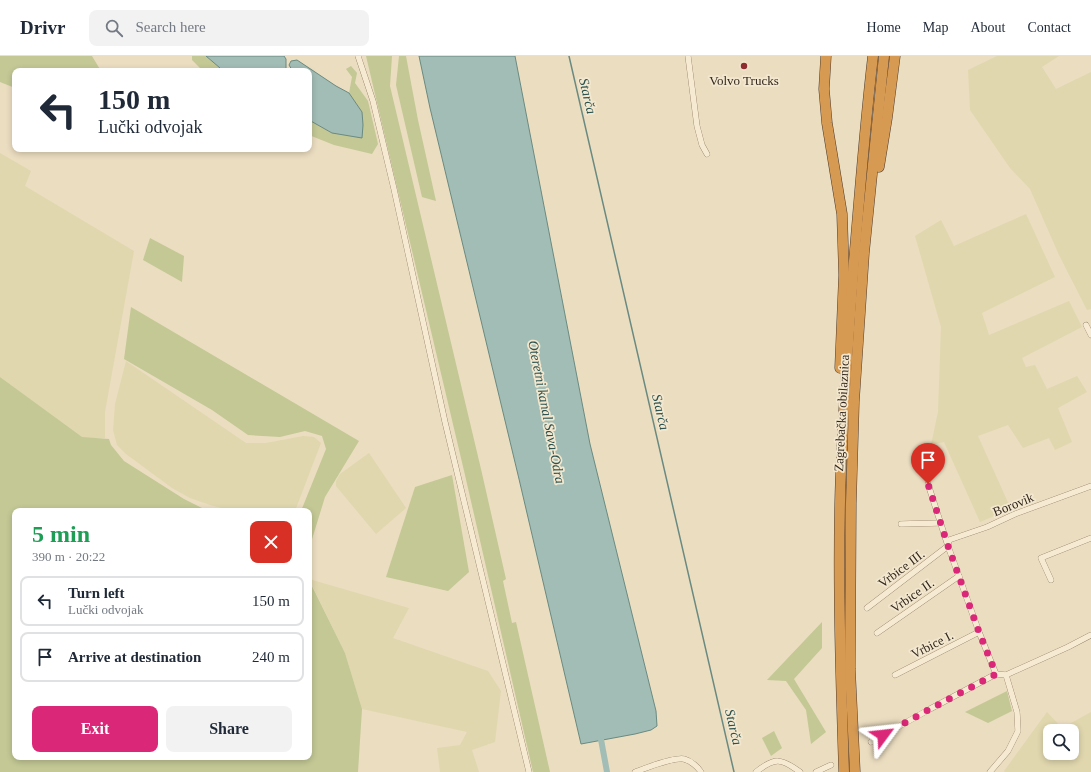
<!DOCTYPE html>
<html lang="en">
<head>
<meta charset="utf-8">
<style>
	:root { --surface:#fff; --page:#f2f2f3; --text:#1f2937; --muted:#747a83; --line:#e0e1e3; --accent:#db2777 }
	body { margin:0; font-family:"Times New Roman",serif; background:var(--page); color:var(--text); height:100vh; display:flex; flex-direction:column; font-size:15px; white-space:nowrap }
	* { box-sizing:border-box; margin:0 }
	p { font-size:13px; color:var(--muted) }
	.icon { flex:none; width:22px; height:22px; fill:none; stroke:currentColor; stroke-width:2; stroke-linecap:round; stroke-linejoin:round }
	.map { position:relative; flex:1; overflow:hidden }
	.side { position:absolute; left:12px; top:452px; width:300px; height:252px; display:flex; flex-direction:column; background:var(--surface); border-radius:8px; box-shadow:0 2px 6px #0003 }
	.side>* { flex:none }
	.hud { position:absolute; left:12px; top:12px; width:300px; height:84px; border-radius:8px; box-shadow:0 2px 6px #0003; background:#fff; color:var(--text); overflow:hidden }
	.buttons { position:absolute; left:1043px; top:668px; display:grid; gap:8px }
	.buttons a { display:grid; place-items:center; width:36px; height:36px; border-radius:8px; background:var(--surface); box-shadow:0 2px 6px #0003; font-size:20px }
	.pin { position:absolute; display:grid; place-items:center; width:34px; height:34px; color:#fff; margin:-41px -17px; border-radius:50% 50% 50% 0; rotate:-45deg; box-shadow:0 0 4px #0007 }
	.pin .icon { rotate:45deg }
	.me { position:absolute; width:44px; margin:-22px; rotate:60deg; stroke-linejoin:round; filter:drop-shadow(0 0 3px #0008) }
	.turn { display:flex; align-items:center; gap:14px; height:84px; padding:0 20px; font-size:18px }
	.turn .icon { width:52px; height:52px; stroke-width:2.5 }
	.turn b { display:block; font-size:28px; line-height:34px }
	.round { display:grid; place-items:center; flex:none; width:42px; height:42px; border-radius:8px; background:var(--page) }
	.headline { display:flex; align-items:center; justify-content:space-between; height:68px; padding:0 20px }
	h1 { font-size:24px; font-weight:700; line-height:30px; color:#1e9e55 }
	.button { display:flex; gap:8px; margin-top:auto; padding:8px 20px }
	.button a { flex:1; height:46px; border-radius:8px; background:var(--accent); color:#fff; font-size:16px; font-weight:700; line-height:46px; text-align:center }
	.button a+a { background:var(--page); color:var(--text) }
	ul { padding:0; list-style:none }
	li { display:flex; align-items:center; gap:12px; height:50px; margin:0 8px 6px; padding:0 12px; border:2px solid var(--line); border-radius:8px }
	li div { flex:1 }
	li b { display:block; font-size:15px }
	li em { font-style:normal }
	header { display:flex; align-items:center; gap:24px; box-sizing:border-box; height:56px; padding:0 20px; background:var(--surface); border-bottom:1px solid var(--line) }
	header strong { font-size:19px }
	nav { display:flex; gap:22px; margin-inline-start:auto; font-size:14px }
	.search { width:280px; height:36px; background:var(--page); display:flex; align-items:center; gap:10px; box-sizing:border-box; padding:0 14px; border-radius:8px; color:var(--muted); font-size:15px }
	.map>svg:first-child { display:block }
</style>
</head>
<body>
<header>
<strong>Drivr</strong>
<div class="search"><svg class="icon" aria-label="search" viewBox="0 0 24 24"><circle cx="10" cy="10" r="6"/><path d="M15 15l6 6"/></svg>Search here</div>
<nav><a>Home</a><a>Map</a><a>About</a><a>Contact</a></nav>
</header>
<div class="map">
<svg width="1091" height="716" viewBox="0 0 1091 716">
	<rect width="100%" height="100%" fill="#ebddc0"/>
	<g fill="#e0d7ae" fill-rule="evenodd">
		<path d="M997,0h62l-17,11 14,22 35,-17v237l-4,1 -28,-55 -29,-66 -20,-21 -40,-58 -2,-40z"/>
		<path d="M0,97l31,18 -6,15 109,65 -29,161v26h-23l-82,-61z"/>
		<path d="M1026,158l29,63 -73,36 7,22 80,-34 13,26 -60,31 4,9 9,-2 12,24 30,-13 10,16 -29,16 14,34 -17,8 -6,-12 -26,10 -15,-23 -30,11 33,73 -31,13 -36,-80 -13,3 7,-33 3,-85 -26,-91 26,-16 13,26z"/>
		<path d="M126,305l120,82h20l37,-7 11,1 7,6 -26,68h-62l-23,-6 -20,-7 -18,-10 -46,-34 -9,-9 -4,-15 2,-26z"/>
		<path d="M369,397l37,55 -30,26 -40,-48v-5l4,-7z"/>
		<path d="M309,523l100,29 -16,30 95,33 13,20 -6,51 -23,8 7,22h-39l-3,-24 23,-3 7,-13 -105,-23 -17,-56z"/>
		<path d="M1047,656l15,16 29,-16v60h-86l-1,-1zM1050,675h22v22h-22z"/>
	</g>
	<g fill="#c3c895">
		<path d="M0,0h92l9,15h-86v17l-15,-6z"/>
		<path d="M192,0h14l14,12v3h-17l-11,-11z"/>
		<path d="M366,0h26l-2,30 91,383 25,110 -3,2 9,42 4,-1 34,150h-17l-68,-297z"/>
		<path d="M399,0h7l12,64 18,81 -14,-4 -26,-112z"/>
		<path d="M351,10l6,7 -2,10 13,18 10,43 -6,10 -38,-9 -25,-10v-15l23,13 30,-21 -13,-19 3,-16 -6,-8z"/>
		<path d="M150,182l34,18 -2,26 -39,-22z"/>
		<path d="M131,251l228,134 -34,56 -16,52v-38h-8l25,-62 -4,-13 -17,-5 -25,6 -32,-2 -36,-25 -88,-51z"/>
		<path d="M0,321l82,60 27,2 2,6 13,16 60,38 24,12h-193v246h294v-177l36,73 17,56 -4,63h-358z"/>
		<path d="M452,419l17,97 -21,19 -62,-14 29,-90z"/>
		<path d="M822,566v26l-28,31 32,53 -15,12 -5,-34 -20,-29 -19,-1z"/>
		<path d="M1007,635l5,20 -24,12 -23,-11z"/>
		<path d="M774,675l8,17 -11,8 -9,-18z"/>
	</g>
	<g fill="#a2bdb5" stroke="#6a8a81">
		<path d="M206,0h78l2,3v12h-66v-3z"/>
		<path d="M419,0h96l75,388 66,267 1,15 -6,4 -16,4 -54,10 -62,-265 -89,-371z"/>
		<path d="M297,4l39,26 13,7 13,19 1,13 -1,13 -30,-5 -23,-13v-49h-14l-3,-1 -3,-5 2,-4z"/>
	</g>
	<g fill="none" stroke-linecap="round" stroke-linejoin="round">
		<path stroke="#6a8a81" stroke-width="1.5" d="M569,0l165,716"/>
		<path stroke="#a2bdb5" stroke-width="6" d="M600,678l7,38"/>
		<g stroke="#836e59" stroke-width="6">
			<g id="minor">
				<path d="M358,0l15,45 21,88 51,233 84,350"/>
				<path d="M688,0l9,70 5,19 5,9"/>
				<path d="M1086,269l5,10"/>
				<path d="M928,428l20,62 31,86 17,42 10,1 62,-28 23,-12"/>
				<path d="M901,468l39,-1"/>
				<path d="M1051,524l-10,-22 50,-20"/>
				<path d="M867,552l81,-62 1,-6 38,-13 28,-13 76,-28"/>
				<path d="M877,577l82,-57"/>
				<path d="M895,619l84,-43"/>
				<path d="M871,686l59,-33 66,-35"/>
				<path d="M635,716c11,-4 38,-15 49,-13 7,2 14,8 17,13"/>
				<path d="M756,716c19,-15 25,-14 44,0"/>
				<path d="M816,716l15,-7"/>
				<path d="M990,716l18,-21 10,-20 -1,-19 -11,-37"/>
			</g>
		</g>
		<g stroke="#503d2d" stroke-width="11">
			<g id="motorway">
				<path d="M826,0l-2,33 3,34 15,91 1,30 1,31 -4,93"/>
				<path d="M879,111l8,-49 8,-62"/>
				<path d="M844,716c-3,-90 -6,-180 -4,-270 2,-81 8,-161 14,-241 6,-69 11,-137 19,-205"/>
				<path d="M855,716l-5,-103 1,-166 3,-101 10,-149 20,-197"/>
			</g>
		</g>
		<use href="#minor" stroke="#f6ebd2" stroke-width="5.5"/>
		<use href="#motorway" stroke="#d79a53" stroke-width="10"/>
	</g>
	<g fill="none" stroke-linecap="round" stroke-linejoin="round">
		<path stroke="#db2777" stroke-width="7" stroke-dasharray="0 12.6" d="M883,679l47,-26 66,-35 -17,-42 -31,-86 -20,-62"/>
	</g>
	<circle fill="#8e2c2f" stroke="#f3e8cf" stroke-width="1.5" cx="744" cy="10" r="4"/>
	<g text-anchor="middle" stroke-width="3.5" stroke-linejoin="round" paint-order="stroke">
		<g font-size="13" fill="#33271d" stroke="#f3e8cf">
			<text x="744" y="29">Volvo Trucks</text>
		</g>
		<g font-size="13" fill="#33271d" stroke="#f3e8cf">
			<text transform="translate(841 357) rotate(-87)" y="5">Zagrebačka obilaznica</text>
			<text transform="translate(1013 448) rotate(-22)" y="5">Borovik</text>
			<text transform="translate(901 512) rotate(-37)" y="5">Vrbice III.</text>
			<text transform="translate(912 539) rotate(-35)" y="5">Vrbice II.</text>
			<text transform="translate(932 588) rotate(-27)" y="5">Vrbice I.</text>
		</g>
		<g font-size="14" font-style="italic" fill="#2c524f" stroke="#f3e8cf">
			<text transform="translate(588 40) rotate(77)" y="5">Starča</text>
			<text transform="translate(547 356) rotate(79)" y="5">Oteretni kanal Sava-Odra</text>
			<text transform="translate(661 356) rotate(77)" y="5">Starča</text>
			<text transform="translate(734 671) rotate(77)" y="5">Starča</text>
		</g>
	</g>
</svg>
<div class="buttons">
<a><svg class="icon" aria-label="search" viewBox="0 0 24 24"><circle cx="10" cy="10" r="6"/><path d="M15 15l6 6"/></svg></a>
</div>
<div class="pin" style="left:928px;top:428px;background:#d93025"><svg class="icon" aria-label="arrive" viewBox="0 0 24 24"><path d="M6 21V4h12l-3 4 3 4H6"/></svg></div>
<svg class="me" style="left:883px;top:679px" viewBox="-20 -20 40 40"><path d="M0-17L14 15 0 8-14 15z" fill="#db2777" stroke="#fff" stroke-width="4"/></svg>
<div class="hud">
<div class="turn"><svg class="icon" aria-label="left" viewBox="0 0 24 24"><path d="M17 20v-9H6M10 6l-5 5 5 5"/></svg><div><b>150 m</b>Lučki odvojak</div></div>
</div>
<section class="side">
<div class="headline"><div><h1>5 min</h1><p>390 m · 20:22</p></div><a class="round" style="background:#d93025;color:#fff"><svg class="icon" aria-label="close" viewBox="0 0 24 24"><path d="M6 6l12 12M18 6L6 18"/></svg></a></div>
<ul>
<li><svg class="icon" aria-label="left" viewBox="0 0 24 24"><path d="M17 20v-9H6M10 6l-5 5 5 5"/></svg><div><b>Turn left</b><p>Lučki odvojak</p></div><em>150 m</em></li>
<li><svg class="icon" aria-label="arrive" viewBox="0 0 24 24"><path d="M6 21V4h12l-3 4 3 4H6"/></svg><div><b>Arrive at destination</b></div><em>240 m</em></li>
</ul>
<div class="button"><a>Exit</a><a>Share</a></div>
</section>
</div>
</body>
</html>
